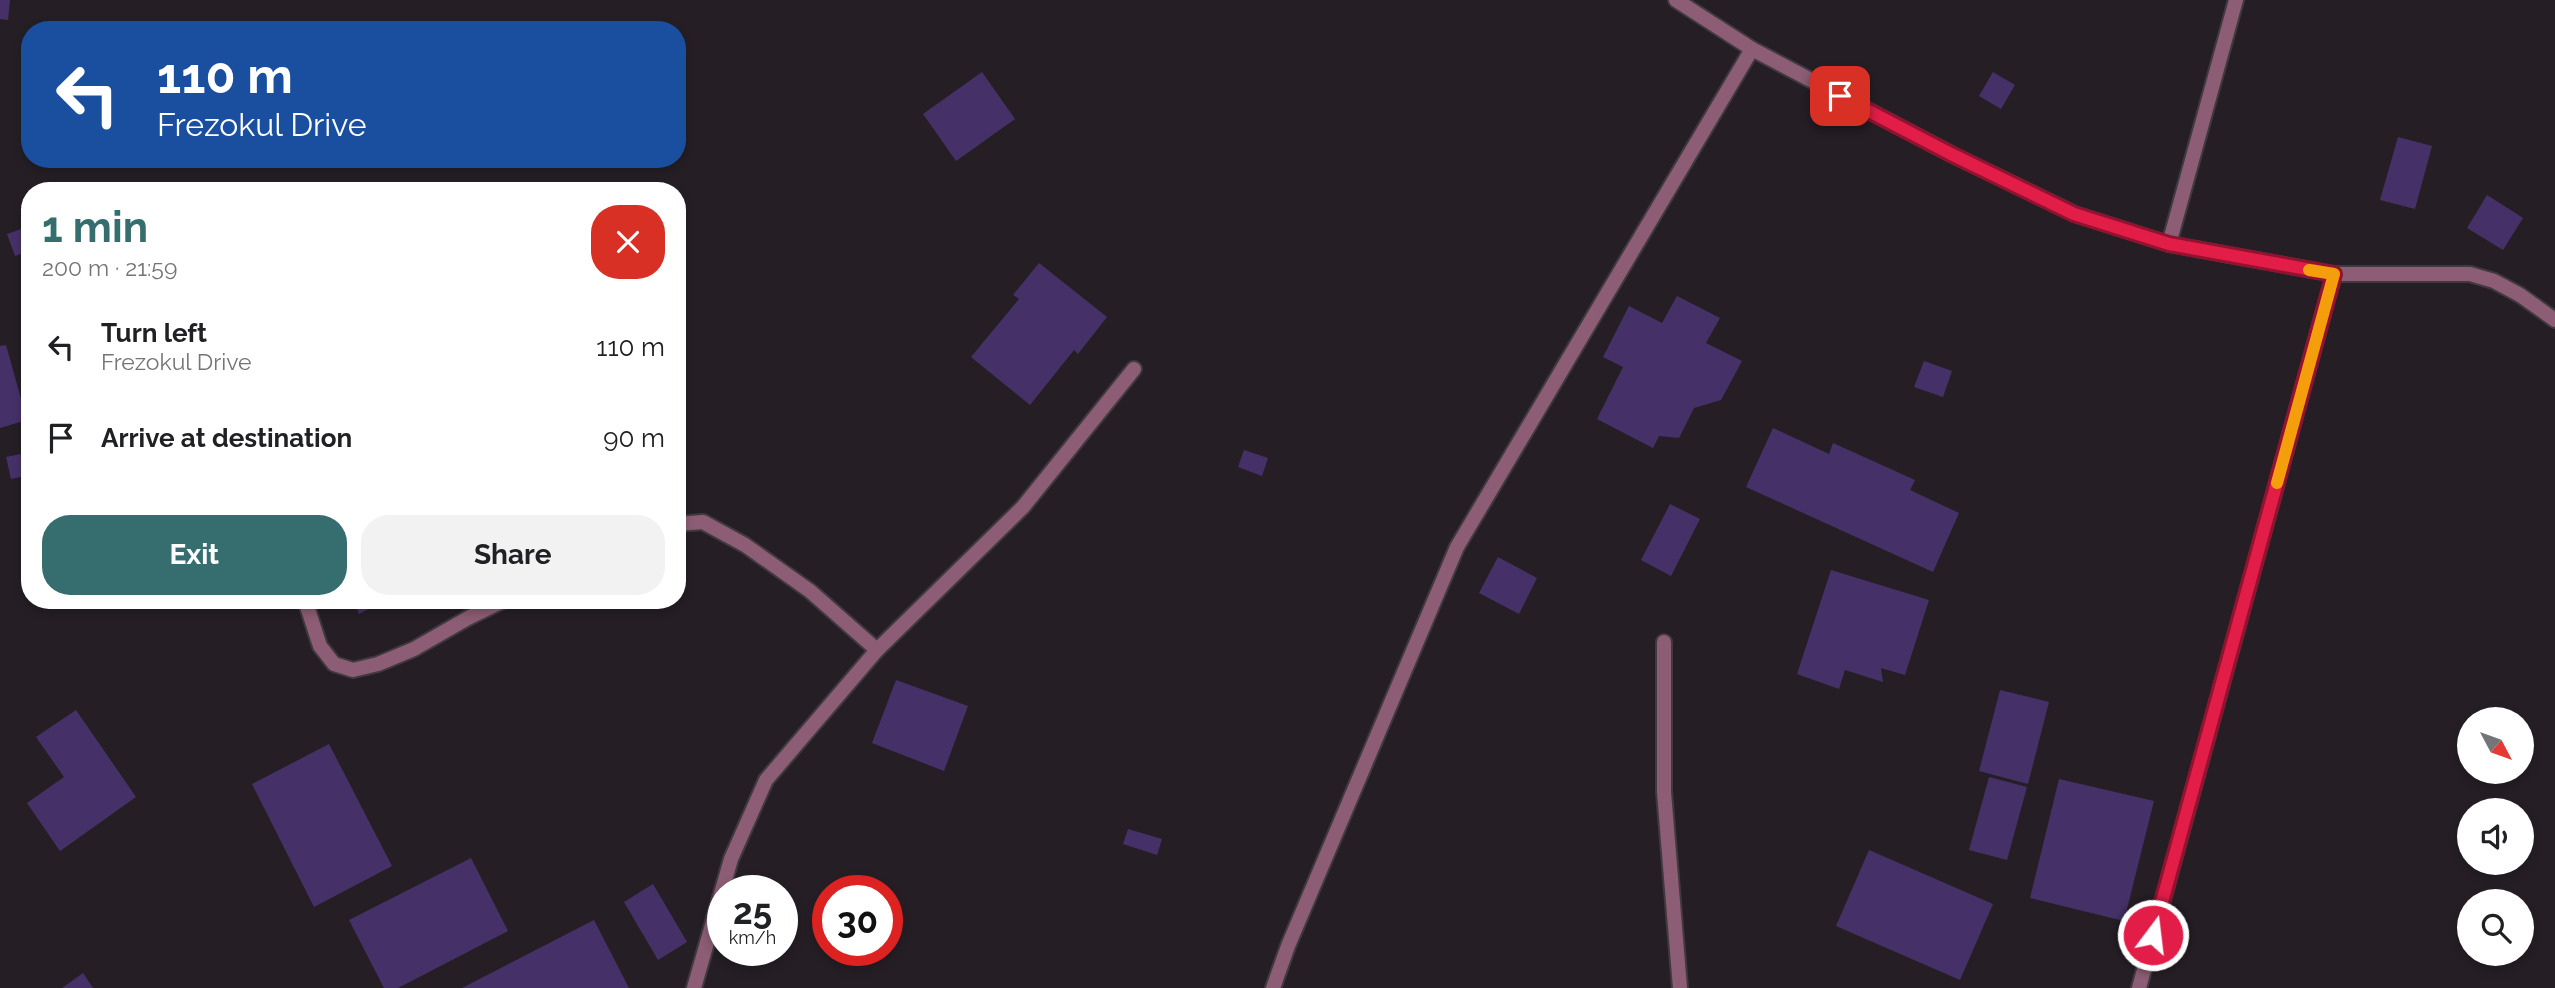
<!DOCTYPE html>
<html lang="en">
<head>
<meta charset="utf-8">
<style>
	:root { --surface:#fff; --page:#f2f2f2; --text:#202124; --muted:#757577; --accent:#366e70 }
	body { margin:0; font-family:Raleway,sans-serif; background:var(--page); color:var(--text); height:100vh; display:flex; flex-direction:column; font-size:26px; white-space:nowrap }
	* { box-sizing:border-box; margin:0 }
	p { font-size:23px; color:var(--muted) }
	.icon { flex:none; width:38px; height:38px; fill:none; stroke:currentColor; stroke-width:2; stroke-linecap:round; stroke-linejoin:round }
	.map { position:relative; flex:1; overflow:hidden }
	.panel { position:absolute; left:21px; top:182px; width:665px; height:427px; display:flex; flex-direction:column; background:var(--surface); border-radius:28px; box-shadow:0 4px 10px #0003 }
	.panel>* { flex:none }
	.guide { position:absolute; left:21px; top:21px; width:665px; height:147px; border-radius:28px; box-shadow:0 4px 10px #0003; background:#1a4fa0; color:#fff; overflow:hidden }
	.needle { width:46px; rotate:131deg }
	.fabs { position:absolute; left:2457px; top:707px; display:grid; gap:14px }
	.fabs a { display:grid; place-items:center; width:77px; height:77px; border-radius:50%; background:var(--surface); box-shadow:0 4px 10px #0003; font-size:35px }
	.speed { position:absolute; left:707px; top:875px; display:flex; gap:14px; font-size:35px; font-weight:700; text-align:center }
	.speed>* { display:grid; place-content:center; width:91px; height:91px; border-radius:50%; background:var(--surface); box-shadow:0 4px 10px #0003; line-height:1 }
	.speed small { font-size:18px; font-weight:400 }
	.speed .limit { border:10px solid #d22; background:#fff; color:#111 }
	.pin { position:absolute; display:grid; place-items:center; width:60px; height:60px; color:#fff; margin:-30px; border-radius:14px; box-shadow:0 4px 10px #0006 }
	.me { position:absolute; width:77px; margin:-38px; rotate:15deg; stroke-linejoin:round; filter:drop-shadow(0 0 5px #0008) }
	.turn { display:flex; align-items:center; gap:24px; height:147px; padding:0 21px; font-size:32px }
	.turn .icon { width:91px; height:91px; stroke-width:2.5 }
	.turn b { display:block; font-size:49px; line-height:60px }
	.round { display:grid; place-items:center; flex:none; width:74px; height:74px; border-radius:28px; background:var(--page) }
	.summary { display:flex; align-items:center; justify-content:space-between; height:119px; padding:0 21px }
	h1 { font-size:42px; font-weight:700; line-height:52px; color:var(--accent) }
	.primary-button { display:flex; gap:14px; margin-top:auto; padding:14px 21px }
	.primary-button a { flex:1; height:80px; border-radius:28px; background:var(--accent); color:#fff; font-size:28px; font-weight:700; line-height:80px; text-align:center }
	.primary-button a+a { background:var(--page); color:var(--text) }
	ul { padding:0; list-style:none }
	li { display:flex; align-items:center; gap:21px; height:91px; padding:0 21px }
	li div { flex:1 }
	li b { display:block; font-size:26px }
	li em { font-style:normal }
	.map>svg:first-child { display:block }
</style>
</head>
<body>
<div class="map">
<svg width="2555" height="988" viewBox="0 0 2555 988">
	<rect width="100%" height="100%" fill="#251f25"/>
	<g fill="#453168">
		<path d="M0,0h10l-2,20 -8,-1z"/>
		<path d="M982,72l33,47 -59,42 -33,-47z"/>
		<path d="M1993,72l22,13 -14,24 -22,-13z"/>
		<path d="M2398,137l34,9 -17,63 -35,-9z"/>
		<path d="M2487,195l36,23 -20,32 -36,-22z"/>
		<path d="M30,226v25l-15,5 -8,-22z"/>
		<path d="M1039,263l68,54 -29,37 -4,-4 -44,55 -59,-48 48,-58 -6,-4z"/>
		<path d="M1677,296l43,22 -14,25 36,18 -21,39 -27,8 -15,30 -20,-2 -6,12 -56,-29 26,-52 -20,-10 26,-51 33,17z"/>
		<path d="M6,345l21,75 -27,8v-82z"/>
		<path d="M1924,361l28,10 -9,26 -29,-10z"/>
		<path d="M1773,428l56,26 4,-11 82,37 -5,10 49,23 -26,59 -187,-85z"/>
		<path d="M1244,450l24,8 -6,18 -24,-9z"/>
		<path d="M30,452v23l-19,4 -5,-22z"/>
		<path d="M1670,504l30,15 -29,57 -30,-16z"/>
		<path d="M1498,557l39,21 -18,36 -40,-21z"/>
		<path d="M1831,570l98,30 -24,75 -24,-7 2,14 -38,-12 -6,19 -42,-15z"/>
		<path d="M353,600h33l-27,14z"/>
		<path d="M896,680l72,26 -24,65 -72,-28z"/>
		<path d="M2000,690l49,12 -21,82 -49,-13z"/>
		<path d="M76,710l60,87 -76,54 -33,-48 37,-26 -28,-40z"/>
		<path d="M329,744l63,122 -78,41 -62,-123z"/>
		<path d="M1989,777l38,10 -20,73 -38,-10z"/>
		<path d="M2059,779l95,22 -30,120 -94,-23z"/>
		<path d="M1128,829l34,10 -5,16 -34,-11z"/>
		<path d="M1869,850l124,54 -33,76 -124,-54z"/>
		<path d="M471,858l37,73 -110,57h-14l-35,-68z"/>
		<path d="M653,884l34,58 -29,18 -34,-58z"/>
		<path d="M594,920l35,68h-167z"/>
		<path d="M83,973l10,15h-31z"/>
	</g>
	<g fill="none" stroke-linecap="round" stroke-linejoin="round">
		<g stroke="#403a40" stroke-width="18">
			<g id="street">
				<path d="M1676,0l76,49 199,105 124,60 94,30 165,30h136l24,7 26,14 35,25"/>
				<path d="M2169,244l67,-244"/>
				<path d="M677,524l26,-2 42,23 65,46 67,59"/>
				<path d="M305,600l15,46 14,18 19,6 25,-6 36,-15 54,-31 37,-18"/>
				<path d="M1664,642v150l16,196"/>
				<path d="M694,988l37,-129 35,-79 111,-130 146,-143 111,-138"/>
				<path d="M1273,988l15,-42 169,-399 295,-498"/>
				<path d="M2139,988l195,-714"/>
			</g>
		</g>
		<use href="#street" stroke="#8c5d74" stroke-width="14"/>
	</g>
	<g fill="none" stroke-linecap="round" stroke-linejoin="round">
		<g stroke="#92132f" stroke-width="18">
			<path id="route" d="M1840,96l111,58 123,60 95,30 165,30 -181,661"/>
		</g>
		<use href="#route" stroke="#e11d48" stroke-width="12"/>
		<path stroke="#f59e0b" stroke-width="12" d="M2277,483l57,-209 -25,-4"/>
	</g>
</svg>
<div class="fabs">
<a><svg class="needle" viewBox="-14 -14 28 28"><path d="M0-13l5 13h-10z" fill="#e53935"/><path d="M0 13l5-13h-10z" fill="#757577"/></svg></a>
<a><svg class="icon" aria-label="sound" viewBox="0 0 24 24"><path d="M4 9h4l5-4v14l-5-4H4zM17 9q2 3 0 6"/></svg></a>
<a><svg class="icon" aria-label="search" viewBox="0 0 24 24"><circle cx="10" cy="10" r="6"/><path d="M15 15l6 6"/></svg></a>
</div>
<div class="speed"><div>25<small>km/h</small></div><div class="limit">30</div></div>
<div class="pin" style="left:1840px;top:96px;background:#d93025"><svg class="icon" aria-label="arrive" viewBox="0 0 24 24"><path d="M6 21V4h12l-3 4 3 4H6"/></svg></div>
<svg class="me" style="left:2153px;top:935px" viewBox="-20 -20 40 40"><circle r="17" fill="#e11d48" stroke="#fff" stroke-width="3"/><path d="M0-11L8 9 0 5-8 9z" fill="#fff"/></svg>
<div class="guide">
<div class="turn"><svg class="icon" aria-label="left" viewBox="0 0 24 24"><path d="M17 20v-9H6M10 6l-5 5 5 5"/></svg><div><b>110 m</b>Frezokul Drive</div></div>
</div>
<section class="panel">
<div class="summary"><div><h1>1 min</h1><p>200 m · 21:59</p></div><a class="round" style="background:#d93025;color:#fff"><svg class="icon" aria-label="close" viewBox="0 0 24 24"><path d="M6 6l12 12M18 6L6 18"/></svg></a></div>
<ul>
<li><svg class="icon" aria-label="left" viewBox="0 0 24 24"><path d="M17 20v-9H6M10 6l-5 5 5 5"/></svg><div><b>Turn left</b><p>Frezokul Drive</p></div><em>110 m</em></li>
<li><svg class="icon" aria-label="arrive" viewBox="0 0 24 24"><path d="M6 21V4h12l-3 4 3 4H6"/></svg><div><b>Arrive at destination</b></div><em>90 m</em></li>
</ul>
<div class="primary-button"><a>Exit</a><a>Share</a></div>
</section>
</div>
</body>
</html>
